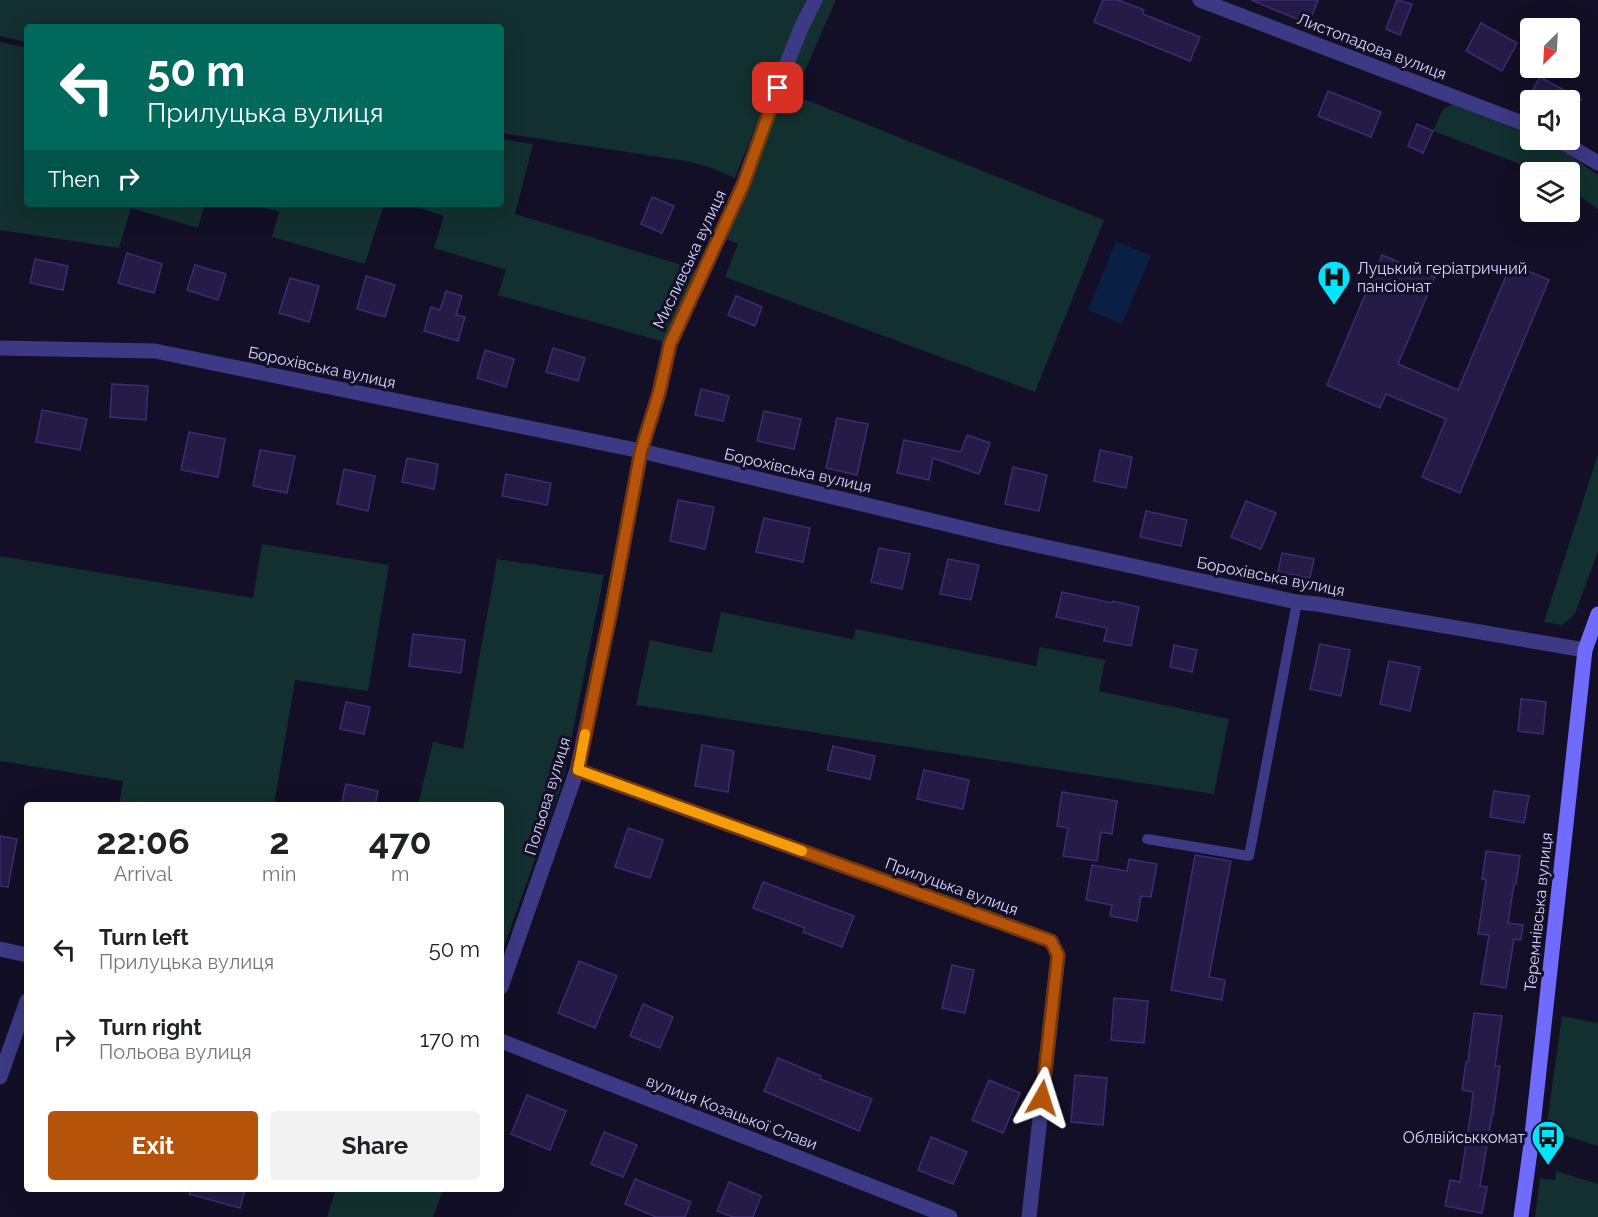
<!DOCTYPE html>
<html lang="en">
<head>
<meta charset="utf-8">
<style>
	:root { --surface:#fff; --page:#f2f2f2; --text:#202124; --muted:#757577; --accent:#b45309 }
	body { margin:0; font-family:Raleway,sans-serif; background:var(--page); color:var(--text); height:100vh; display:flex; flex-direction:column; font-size:22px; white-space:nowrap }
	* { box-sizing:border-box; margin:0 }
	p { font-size:20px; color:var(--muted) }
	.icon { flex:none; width:33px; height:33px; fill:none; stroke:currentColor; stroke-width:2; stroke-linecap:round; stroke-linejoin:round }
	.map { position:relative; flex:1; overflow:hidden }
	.details { position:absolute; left:24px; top:802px; width:480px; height:390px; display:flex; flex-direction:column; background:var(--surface); border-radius:6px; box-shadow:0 6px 24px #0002 }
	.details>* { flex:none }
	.hud { position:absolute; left:24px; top:24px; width:480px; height:183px; border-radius:6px; box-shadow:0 6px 24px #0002; background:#00695c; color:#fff; overflow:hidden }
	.needle { width:39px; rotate:204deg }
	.fabs { position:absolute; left:1520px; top:18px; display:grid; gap:12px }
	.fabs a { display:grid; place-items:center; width:60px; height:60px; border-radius:6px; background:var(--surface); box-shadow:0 6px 24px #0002; font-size:30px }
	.pin { position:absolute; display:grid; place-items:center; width:51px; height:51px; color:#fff; margin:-26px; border-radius:12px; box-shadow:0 3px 9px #0006 }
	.me { position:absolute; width:66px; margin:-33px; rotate:6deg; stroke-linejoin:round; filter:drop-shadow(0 0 4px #0008) }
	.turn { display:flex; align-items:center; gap:21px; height:126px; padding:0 24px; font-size:27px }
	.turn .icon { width:78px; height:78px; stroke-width:2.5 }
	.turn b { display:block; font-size:42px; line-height:51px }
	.then { display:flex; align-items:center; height:57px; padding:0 24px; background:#0003; gap:12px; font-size:22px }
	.eta { display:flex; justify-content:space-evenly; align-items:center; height:102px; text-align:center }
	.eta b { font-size:36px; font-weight:700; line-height:42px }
	.button { display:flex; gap:12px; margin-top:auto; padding:12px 24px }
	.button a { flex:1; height:69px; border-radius:6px; background:var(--accent); color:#fff; font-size:24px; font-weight:700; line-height:69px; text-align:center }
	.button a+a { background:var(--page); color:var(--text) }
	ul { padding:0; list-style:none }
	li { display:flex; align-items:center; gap:18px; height:90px; padding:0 24px }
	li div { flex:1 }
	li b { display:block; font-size:22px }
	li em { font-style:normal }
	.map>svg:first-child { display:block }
</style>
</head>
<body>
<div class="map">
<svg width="1598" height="1217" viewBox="0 0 1598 1217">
	<rect width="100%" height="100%" fill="#130f26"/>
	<g fill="#12302f">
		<path d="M0,0h806l-71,178 -26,-11 -23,-6 -185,-28v-106h-474v15l-27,-6z"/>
		<path d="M822,0h14l-42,95 310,125 -69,172 -310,-115 13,-33 -12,-5c31,-79 58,-163 96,-239z"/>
		<path d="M0,42l27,6v156h178l-7,24 -67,-20 -12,40 -119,-18z"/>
		<path d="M1453,104l77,31v5c25,0 48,22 68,35v34l-29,-20v-17h-28l-108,-41 10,-22z"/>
		<path d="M501,139l32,5 -18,70 183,56 -34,72 -166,-47 8,-25 -72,-22 10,-32 -36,-12h93z"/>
		<path d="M252,204h132l-19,60 -93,-27 7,-25z"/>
		<path d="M1598,454v97l-23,63 -13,11 -18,-3z"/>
		<path d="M262,544l127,21 -21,126 -73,-11 -21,125h-155l4,-24 -123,-20v-205l253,42z"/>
		<path d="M497,559l107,16 -41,206 -62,174v-149l-83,-1 15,-63 30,7z"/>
		<path d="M721,612l132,27 3,-10 180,37 4,-19 65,13 -6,31 130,28 -15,75 -578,-89 14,-65 62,13z"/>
		<path d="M1562,1016l36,7v123l-52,-16z"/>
		<path d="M1556,1171l42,13v33h-63l5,-39 15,2z"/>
		<path d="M336,1190h107l-10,27h-106z"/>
	</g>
	<path fill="#0a1f44" d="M1116,241l35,15 -29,68 -34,-14z"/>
	<g fill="#241b47" stroke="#3b2d73" stroke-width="1.5">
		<path d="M1103,0h15l26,10 -1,4 57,23 -10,24 -96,-39z"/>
		<path d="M1251,0h67l-9,24z"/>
		<path d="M1397,0l15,4 -12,31 -14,-6z"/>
		<path d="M1481,23l36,20 -15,28 -36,-20z"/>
		<path d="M1540,77l42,23h-55z"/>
		<path d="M1328,91l53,21 -10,25 -53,-21z"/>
		<path d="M1417,124l16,7 -10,22 -15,-7z"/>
		<path d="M652,197l22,9 -12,27 -21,-9z"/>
		<path d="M127,253l35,11 -8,29 -36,-10z"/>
		<path d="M1382,255l53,22 -37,87 60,26 53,-126 38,16 -89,213 -38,-16 24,-58 -60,-25 -6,14 -53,-23z"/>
		<path d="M35,259l33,7 -5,24 -33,-7z"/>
		<path d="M195,265l31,9 -8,26 -31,-10z"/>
		<path d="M366,276l29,9 -10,32 -28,-8z"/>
		<path d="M290,278l29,8 -10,36 -30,-9z"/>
		<path d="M446,291l16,5 -6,19 9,2 -7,24 -34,-10 7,-24 9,3z"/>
		<path d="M736,296l26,11 -7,19 -27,-11z"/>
		<path d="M553,348l32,10 -7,23 -32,-9z"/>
		<path d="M485,350l29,9 -8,28 -29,-9z"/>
		<path d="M112,384l36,2 -2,34 -36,-3z"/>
		<path d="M701,389l28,7 -6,25 -28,-6z"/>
		<path d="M42,410l45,9 -7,31 -44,-8z"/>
		<path d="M764,411l37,8 -7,30 -37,-8z"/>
		<path d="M837,418l31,6 -11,51 -31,-7z"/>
		<path d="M189,432l36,7 -7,38 -37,-7z"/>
		<path d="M967,435l23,8 -11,31 -46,-16 -4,22 -32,-7 7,-33 57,12z"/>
		<path d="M260,450l35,6 -8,37 -34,-7z"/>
		<path d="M1100,450l32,7 -6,31 -32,-7z"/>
		<path d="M407,458l31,6 -4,25 -32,-7z"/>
		<path d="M1013,467l34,8 -8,36 -34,-7z"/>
		<path d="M344,469l31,7 -7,35 -31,-7z"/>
		<path d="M506,474l45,9 -4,22 -45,-9z"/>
		<path d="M678,500l36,7 -9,42 -35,-8z"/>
		<path d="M1246,501l30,12 -15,36 -30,-12z"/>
		<path d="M1146,511l41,9 -6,26 -41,-9z"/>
		<path d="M764,518l46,10 -7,34 -47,-10z"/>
		<path d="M879,548l31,6 -8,35 -31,-7z"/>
		<path d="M1282,553l32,6 -4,19 -32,-6z"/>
		<path d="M948,559l31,6 -8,35 -31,-6z"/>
		<path d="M1062,592l50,11 1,-2 26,6 -8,39 -27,-5 3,-13 -51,-11z"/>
		<path d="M413,634l52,6 -4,33 -52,-7z"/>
		<path d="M1320,644l30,6 -9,46 -31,-7z"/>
		<path d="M1174,645l23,5 -5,22 -22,-5z"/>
		<path d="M1389,661l31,6 -10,44 -30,-7z"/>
		<path d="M1521,699l25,3 -3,32 -25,-3z"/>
		<path d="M346,702l24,5 -6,27 -24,-5z"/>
		<path d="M702,745l32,6 -6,41 -33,-6z"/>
		<path d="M833,746l42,10 -5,23 -43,-9z"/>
		<path d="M924,770l45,10 -6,29 -46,-10z"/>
		<path d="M346,784l32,7 -3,15h-34z"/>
		<path d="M1494,791l35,5 -5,27 -34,-6z"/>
		<path d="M1062,792l55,9 -5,33 -11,-2 -4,29 -34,-5 5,-28 -11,-2z"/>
		<path d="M628,828l35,12 -13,38 -35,-11z"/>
		<path d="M0,836l17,3 -9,48 -8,-1z"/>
		<path d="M1486,851l34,5 -4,28h-2l-6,39 15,2 -2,15 -7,-1 -8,49 -25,-4 8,-49 -11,-1 8,-54 -4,-1z"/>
		<path d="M1195,855l36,6 -22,116 16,3 -3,20 -51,-10z"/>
		<path d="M1129,859l28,5 -6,33 -10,-1 -4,25 -27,-5 2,-11 -26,-5 6,-35 35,6z"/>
		<path d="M763,882l91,34 -12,31 -39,-15 2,-4 -52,-20z"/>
		<path d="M579,961l38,15 -22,52 -37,-15z"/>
		<path d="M952,965l22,5 -9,43 -23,-5z"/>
		<path d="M1114,998l34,3 -4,42 -33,-3z"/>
		<path d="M643,1004l30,13 -13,31 -30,-12z"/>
		<path d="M1474,1013l28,3 -7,50h5l-7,49h-1l-12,71 7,1 -5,26 -37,-7 5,-26 10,2 11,-70 2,-20 -11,-2 4,-28h2z"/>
		<path d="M778,1058l43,18 -1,3 52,20 -13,32 -95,-40z"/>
		<path d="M1075,1075l32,3 -4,47 -32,-3z"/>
		<path d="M989,1080l31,13 -17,40 -31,-13z"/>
		<path d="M527,1095l39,16 -16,39 -39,-16z"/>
		<path d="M604,1132l33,13 -14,32 -32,-13z"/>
		<path d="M931,1137l36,15 -14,32 -35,-14z"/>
		<path d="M635,1179l56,23 -6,15h-29l-31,-13z"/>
		<path d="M729,1182l32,14 -8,21h-20l-16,-6z"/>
		<path d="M190,1190h55l-5,18 -51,-14z"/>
	</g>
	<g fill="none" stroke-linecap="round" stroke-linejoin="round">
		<path stroke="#3d3a85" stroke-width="10" d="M1147,839l102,17 48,-254"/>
		<g stroke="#3d3a85" stroke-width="15">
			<path d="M1200,0l330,126"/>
			<path d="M1559,140l39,23"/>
			<path d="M0,348l155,3 486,100 359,86 297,65 20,2 268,46"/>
			<path d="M577,770l474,171 7,14 -29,262"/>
			<path d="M0,949l27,6"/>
			<path d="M501,987l76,-217 34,-159 30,-160 18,-58 11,-49 73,-159 42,-117 17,-42 13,-26"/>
			<path d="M501,1041l449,176"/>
			<path d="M0,1077l27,-76"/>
		</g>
		<path stroke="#6f6bff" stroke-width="15" d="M1521,1217l10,-73 54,-494 13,-36"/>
	</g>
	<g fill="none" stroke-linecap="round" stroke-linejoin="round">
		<g stroke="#753606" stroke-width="15">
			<path id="route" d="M778,88l-35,97 -73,159 -11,49 -18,58 -30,160 -33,159 473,171 7,14 -16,143"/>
		</g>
		<use href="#route" stroke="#b45309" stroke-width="10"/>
		<path stroke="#f59e0b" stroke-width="10" d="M585,734l-7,36 224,81"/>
	</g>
	<defs>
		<g id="hospital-pin" transform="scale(1.725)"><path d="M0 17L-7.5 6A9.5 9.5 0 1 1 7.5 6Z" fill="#00e5ff" stroke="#130f26"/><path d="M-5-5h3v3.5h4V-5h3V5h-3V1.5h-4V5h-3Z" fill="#111"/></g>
		<g id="bus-pin" transform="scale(1.725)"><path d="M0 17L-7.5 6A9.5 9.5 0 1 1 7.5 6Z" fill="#00e5ff" stroke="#130f26"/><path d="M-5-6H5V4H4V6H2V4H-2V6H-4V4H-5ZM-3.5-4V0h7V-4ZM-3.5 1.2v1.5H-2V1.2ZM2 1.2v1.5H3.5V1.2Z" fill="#111"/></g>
	</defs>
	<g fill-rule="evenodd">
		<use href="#hospital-pin" x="1334" y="277"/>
		<use href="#bus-pin" x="1548" y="1137"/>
	</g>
	<g text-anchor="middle" stroke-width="6" stroke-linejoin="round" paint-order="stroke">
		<g font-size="16" fill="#d9d4ff" stroke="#130f26">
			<text transform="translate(1372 46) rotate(21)" y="6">Листопадова вулиця</text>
			<text transform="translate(689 259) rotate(-65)" y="6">Мисливська вулиця</text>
			<text transform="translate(322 367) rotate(12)" y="6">Борохівська вулиця</text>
			<text transform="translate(798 470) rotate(13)" y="6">Борохівська вулиця</text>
			<text transform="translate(1271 576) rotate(11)" y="6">Борохівська вулиця</text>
			<text transform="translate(547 796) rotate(-73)" y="6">Польова вулиця</text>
			<text transform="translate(952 886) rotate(20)" y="6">Прилуцька вулиця</text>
			<text transform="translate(1538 912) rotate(-84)" y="6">Теремнівська вулиця</text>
			<text transform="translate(732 1112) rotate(21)" y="6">вулиця Козацької Слави</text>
		</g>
		<g font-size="16" fill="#d9d4ff" stroke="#130f26" text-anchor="start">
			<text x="1357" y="274">Луцький геріатричний<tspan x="1357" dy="18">пансіонат</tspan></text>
			<text x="1525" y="1143" text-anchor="end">Облвійськкомат</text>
		</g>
	</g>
</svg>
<div class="fabs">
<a><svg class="needle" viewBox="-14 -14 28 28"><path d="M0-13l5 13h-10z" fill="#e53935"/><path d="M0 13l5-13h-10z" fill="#757577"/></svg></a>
<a><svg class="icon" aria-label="sound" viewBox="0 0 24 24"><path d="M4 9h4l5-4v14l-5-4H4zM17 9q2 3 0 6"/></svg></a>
<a><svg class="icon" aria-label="layers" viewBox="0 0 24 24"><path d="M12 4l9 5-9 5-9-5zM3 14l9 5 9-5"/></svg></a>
</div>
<div class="pin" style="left:778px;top:88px;background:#d93025"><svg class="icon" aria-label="arrive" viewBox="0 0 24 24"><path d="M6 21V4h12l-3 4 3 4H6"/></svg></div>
<svg class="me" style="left:1042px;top:1098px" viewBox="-20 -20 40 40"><path d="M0-17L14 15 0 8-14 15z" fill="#b45309" stroke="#fff" stroke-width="4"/></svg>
<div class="hud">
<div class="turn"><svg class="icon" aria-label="left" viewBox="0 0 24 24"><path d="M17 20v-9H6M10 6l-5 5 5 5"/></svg><div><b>50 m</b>Прилуцька вулиця</div></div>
<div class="then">Then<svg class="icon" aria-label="right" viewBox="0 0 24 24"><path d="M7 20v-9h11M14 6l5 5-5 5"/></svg></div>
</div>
<section class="details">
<div class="eta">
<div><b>22:06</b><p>Arrival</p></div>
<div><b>2</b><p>min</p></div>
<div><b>470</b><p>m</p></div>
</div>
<ul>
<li><svg class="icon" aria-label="left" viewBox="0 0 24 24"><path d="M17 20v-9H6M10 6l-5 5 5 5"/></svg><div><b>Turn left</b><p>Прилуцька вулиця</p></div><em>50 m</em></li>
<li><svg class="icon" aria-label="right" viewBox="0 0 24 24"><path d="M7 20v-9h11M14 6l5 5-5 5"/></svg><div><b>Turn right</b><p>Польова вулиця</p></div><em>170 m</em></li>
</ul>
<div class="button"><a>Exit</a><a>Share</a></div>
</section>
</div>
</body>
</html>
